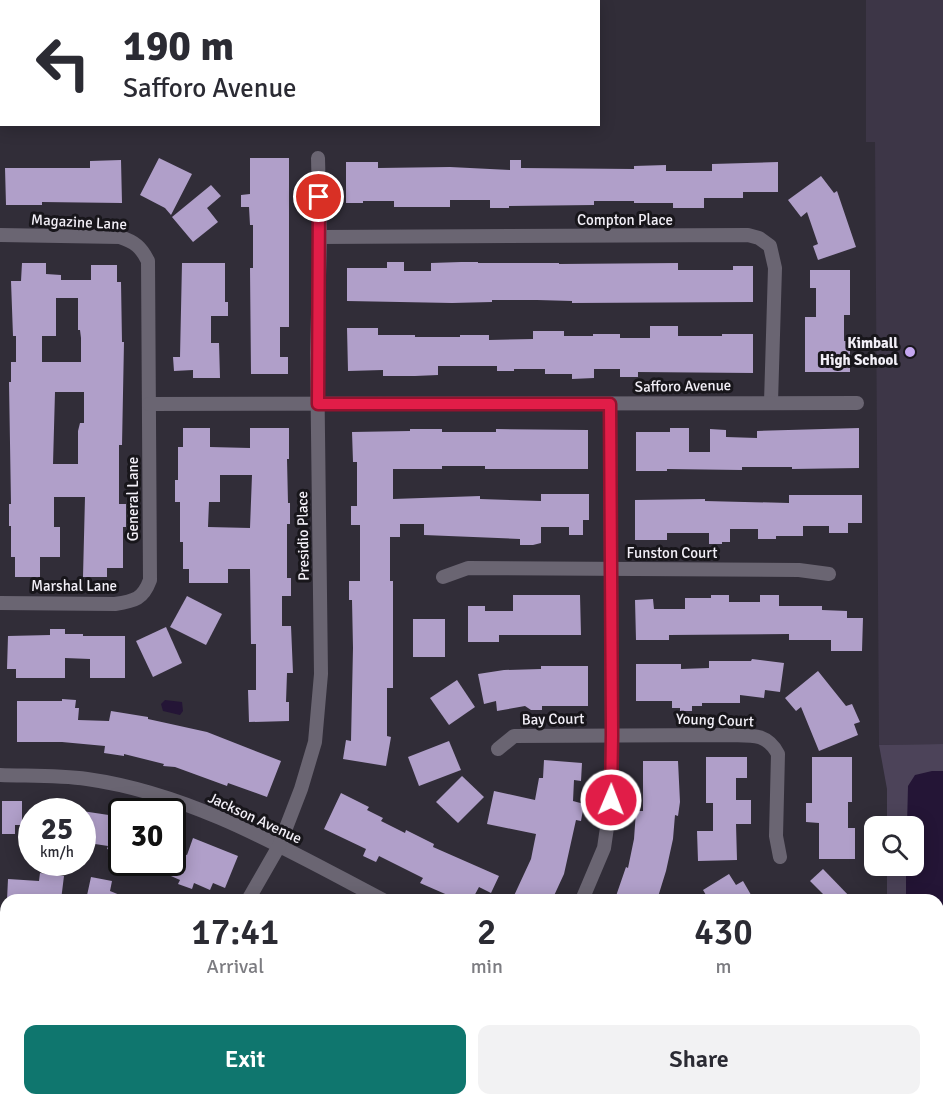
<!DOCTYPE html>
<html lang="en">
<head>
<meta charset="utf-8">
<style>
	:root { --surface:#fff; --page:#f2f2f3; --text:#2b2b33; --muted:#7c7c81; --accent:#0f766e }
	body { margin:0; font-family:Signika,sans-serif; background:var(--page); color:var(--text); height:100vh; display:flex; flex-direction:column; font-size:22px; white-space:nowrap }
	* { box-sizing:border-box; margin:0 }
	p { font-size:20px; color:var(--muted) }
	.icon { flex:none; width:33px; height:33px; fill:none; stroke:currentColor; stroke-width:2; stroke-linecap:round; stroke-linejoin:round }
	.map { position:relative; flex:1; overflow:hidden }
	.side { position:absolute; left:0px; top:894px; width:944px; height:212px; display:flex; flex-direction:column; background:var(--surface); border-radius:18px 18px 0 0; box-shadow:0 3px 15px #0003 }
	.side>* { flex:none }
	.guide { position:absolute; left:0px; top:0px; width:600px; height:126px; box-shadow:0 3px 15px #0003; background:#fff; color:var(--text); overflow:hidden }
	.fabs { position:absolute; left:864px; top:816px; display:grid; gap:12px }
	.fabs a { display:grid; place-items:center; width:60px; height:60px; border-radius:12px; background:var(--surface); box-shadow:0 3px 15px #0003; font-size:30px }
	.speed { position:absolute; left:18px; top:798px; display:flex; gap:12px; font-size:30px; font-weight:700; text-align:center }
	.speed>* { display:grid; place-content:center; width:78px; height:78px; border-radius:50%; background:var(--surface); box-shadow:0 3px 15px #0003; line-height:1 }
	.speed small { font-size:15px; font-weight:400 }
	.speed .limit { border:3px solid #111; border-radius:9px; background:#fff; color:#111 }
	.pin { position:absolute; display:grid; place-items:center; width:51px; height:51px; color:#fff; margin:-26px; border:3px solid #fff; border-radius:50%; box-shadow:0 2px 6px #0007 }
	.me { position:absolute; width:66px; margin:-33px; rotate:1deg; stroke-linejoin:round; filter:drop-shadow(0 0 4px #0008) }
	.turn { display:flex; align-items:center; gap:21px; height:126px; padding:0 24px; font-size:27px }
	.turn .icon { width:78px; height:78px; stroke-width:2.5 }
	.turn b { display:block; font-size:42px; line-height:51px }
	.eta { display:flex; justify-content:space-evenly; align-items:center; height:102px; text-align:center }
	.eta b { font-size:36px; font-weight:600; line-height:42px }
	.action { display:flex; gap:12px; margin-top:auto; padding:12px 24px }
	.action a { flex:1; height:69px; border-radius:12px; background:var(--accent); color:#fff; font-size:24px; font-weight:600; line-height:69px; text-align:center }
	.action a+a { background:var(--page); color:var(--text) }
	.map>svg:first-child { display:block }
</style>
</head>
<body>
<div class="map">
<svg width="943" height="1105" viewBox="0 0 943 1105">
	<rect width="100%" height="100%" fill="#312d38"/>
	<path fill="#3d3647" d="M866,0h77v744l-64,1 -4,-603h-9z"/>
	<path fill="#4c4359" d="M943,744v231h-5v-75h-51v-34h27v-40h-27v-37l-8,-44z"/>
	<g fill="#241536">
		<path d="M165,700l17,2 1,9 -3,4 -17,-4 -2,-7z"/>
		<path d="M932,771h11v180h-5v-51h-32v-34h8v-40h-7l1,-40 7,-11z"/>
	</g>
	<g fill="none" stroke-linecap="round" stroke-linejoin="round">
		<path stroke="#241536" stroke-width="4.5" d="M938,1016h5"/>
	</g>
	<g fill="#b09fc9" fill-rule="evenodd">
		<path d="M159,158l33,16 -21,41 -6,-7 -25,-13z"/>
		<path d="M250,158h39v169h-9v30h8v17h-37l-1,-106h3v-43h-3l-1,-18h-8v-12l9,-1z"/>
		<path d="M121,160l1,43 -80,-1v3h-36l-1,-37h85v-7z"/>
		<path d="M510,160h11v8l113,1v-3l32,-1v6h46v-7l66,-2v30h-35v6h-39v10h-31v-5h-39v-2h-40v4l-85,1v2h-19v-8h-40v7h-56v-6h-31v2h-17v-41h32v6l72,-1 60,3z"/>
		<path d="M821,176l13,17 3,-2 19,56 -38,13 -5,-14 5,-2 -11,-32 -6,5 -13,-17z"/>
		<path d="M211,185l10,11 -14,12 11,14 -25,20 -21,-25z"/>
		<path d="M387,262h17v9h27v-8l30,-1h17v1h81v1l119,-1v7h55v-4h20v36l-181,1v-2l-35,-1h-45v2l-40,1 -105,-2v-33h40z"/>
		<path d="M22,263h24v11l15,1v5h30v-15h26v17h4l1,60h2l-2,103h-3v59h7v23h-3v41h-16v9h-24l2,-80h-31v30h6v30h-20v20h-25v-20h-4v-31h-2v-22h2l-2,-122h2v-20h5v-26h-3l-2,-55h10zM56,298h22v32h2l1,8v24h-39v-26h14zM55,392h29v31h-4l-2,8v33h-25z"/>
		<path d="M182,263h43v39h3v14h-17v27h8l1,35h-27v-8l-19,1 -1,-14h7z"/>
		<path d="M810,270h40v45h-6v26h6v31h-45v-55h11v-29h-6z"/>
		<path d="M650,326h28v10h44v-2h31v39l-115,-1v5h-18v-8h-26v9l-22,1v-5h-27v-5h-31v2h-17v-5h-59v9l-23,1h-32v-6l-35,1 -1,-43h31v7h37v2h45v-2h29v5l44,-1v-8h31v5h29v-2h27v4h30z"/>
		<path d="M183,428h27v19l40,1v-20h39v31h-2l1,44h2v21h-3v54h4v18h-9v30h9l2,47h-6l-1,29h3v19l-40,1 -1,-32h8v-46h-5l-1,-75h-22v14h-39v-14h-6v-27h-3v-40h-5v-22h3v-33h5zM220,475h32l-2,53 -42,-1 1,-25h11z"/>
		<path d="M670,428h19v24h21v-23l16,1v7l31,1v-7l102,-3v40l-67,1v-2h-50v3l-75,-1v2h-31v-39h34z"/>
		<path d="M410,429h32v3h54v-3l92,1v39h-103v-3h-43v3h-49v30l87,-3v3l61,2v-7h48v26h-6v15h-14v-8h-28v16l-8,2h-13v-6l-96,-4v-11h-24v13h-10v44h3v107h-6v48l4,1 -5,29 -43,-7 3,-19 5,1 2,-93 -1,-48h-3v-19h11v-56h-9v-19h6v-44h-4l-1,-30 58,-1z"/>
		<path d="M789,495h73v28h-14v10h-19v-7h-26v10h-27v3h-18v-10h-28v13h-8v2h-13v-11h-42v7h-32v-40l70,-1v2l84,2z"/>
		<path d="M513,595h67l1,40h-82v7h-31v-36h17v5h28z"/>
		<path d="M711,595h18v7h31v-7h19v11h43v4l25,1v7h16l-1,33h-31v-11h-42v-6l-120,1v5h-33l-1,-40 18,-1 1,10h31v-11h26z"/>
		<path d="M187,596l35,18 -16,31 -36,-18z"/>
		<rect x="413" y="619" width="32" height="38"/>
		<path d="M166,627l16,36 -29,14 -17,-36z"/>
		<path d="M50,629h15v5h18v2h42v42h-35v-19l-25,-1v20h-49v-9h-9l1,-33 42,-1z"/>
		<path d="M752,659l32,4 -4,29 -15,-2 -1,8 -24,-3v8h-38v3h-10v5h-12v-3h-8v-7h-36v-37h45v5l28,-1v-7h42z"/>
		<path d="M541,666h47v40h-46v4h-11l-6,-4 -28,5 -1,-10 -12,3 -6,-30 26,-4 37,-1z"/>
		<path d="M818,671l28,35 6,-2 8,18 -6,2 4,11 -39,16 -18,-44 -5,4 -11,-13z"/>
		<path d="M457,680l18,27 -26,18 -19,-27z"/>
		<path d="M62,699l14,1 -1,8h4l-1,12 31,1 2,-10 37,6v2l59,13 74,29 -14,36 -39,-14 -1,3 -52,-19 -12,-1 1,-2 -40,-10v2l-20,-3 1,-7 -43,-4h-45v-41h45z"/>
		<path d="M449,741l12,29 -42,16 -11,-29z"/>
		<path d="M706,757h41v21h-11v22h15v24h-15l1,36 -39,1 -1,-30h16v-28h-7z"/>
		<path d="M812,757h40v45h-4v26h7v31h-36v-36l-13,-1v-19h6z"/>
		<path d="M544,760l38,3 -1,18 -7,-1 -1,21 11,3 -3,17 -5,-1 -12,54 -12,26h-40l19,-41 5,-25 -49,-10 7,-33 41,9 4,-22h4z"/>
		<path d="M643,761h35l2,41 -2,14 -3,-1 -2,24 -7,32 -9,29h-27l-14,-4 10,-29 2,1 6,-29 2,-28h7z"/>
		<path d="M462,776l22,21 -26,26 -22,-21z"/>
		<path d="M341,793l28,14 -2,3 16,8 -2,3 24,12 1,-3 28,14 -1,3 66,29 -8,17 -12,-6 -7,13h-13l-39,-17 3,-5 -44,-22 -3,6 -13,-6 3,-7 -42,-20z"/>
		<path d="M2,801h20v24h-7v9h-13z"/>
		<path d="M82,811l40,6v36l-15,-4 1,-3 -26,-4z"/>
		<path d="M193,838l45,18 -13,32 -12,-5 -3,7 -16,-7 -2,6 -14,-5 2,-4 -9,-4 8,-23 8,2z"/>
		<path d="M823,869l30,31h-24l-19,-19z"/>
		<path d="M40,873l24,3 -3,24h-54l1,-21 31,2z"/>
		<path d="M729,874l7,11 7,-4 11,19h-45l-6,-10z"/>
		<path d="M91,877l21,4 -2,10 22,9h-46z"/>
	</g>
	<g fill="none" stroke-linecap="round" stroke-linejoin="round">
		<g stroke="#6a6572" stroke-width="14">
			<path d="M0,235l120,2c15,5 21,10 28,24l2,319c-7,19 -15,21 -35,24l-115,-1"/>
			<path d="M320,237l428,-2 11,3 11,8 5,22 -4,134"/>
			<path d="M149,404l708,-1"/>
			<path d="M443,577l25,-9 331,2 30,4"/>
			<path d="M498,749l16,-13 212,-1c22,1 40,-4 52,19l-2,82 4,21"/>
			<path d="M0,775c29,1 59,0 87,4 107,15 202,72 296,121"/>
			<path d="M248,900l31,-54 22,-57 14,-47 6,-68 -4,-321 3,-116 -2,-79"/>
			<path d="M582,900l22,-52 7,-48 1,-65 -2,-331"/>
			<path d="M0,944l6,-1"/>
			<path d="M213,1100l3,5"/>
			<path d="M787,1100v5"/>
			<path d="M489,1105l1,-5"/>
			<path d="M511,1105l1,-5"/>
		</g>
	</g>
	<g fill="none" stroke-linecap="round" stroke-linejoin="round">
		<g stroke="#92132f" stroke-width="15">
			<path id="route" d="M319,197l-1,207h292l2,331 -1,65"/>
		</g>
		<use href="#route" stroke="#e11d48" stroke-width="10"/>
	</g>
	<circle fill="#c5a7f1" stroke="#18161b" stroke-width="2" cx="910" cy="352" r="6"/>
	<g text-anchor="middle" stroke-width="6" stroke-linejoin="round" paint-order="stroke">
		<g font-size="15" fill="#f2eff7" stroke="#18161b">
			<text x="625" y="225">Compton Place</text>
			<text transform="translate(79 222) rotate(3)" y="5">Magazine Lane</text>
			<text transform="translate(683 386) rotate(-1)" y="5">Safforo Avenue</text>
			<text transform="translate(133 499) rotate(-90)" y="5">General Lane</text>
			<text transform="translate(303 536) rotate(-91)" y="5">Presidio Place</text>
			<text x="672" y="558">Funston Court</text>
			<text x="74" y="591">Marshal Lane</text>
			<text transform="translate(553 719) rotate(-1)" y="5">Bay Court</text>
			<text transform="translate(715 720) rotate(2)" y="5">Young Court</text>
			<text transform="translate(255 818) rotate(25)" y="5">Jackson Avenue</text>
		</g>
		<g font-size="15" font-weight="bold" fill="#f2eff7" stroke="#18161b" text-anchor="end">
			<text x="898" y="348">Kimball<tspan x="898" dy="17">High School</tspan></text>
		</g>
	</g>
</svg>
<div class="fabs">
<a><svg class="icon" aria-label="search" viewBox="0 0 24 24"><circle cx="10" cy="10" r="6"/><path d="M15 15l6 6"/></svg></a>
</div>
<div class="speed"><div>25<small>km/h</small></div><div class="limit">30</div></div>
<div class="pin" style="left:319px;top:197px;background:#d93025"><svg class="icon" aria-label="arrive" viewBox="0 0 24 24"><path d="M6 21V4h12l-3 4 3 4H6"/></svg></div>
<svg class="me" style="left:611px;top:800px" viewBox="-20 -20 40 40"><circle r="17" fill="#e11d48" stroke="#fff" stroke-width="3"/><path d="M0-11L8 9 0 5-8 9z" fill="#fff"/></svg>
<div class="guide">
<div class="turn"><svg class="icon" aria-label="left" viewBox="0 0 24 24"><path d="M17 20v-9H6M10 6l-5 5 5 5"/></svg><div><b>190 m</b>Safforo Avenue</div></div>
</div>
<section class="side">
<div class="eta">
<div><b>17:41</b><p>Arrival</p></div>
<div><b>2</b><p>min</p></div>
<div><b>430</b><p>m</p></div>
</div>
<div class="action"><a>Exit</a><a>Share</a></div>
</section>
</div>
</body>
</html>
